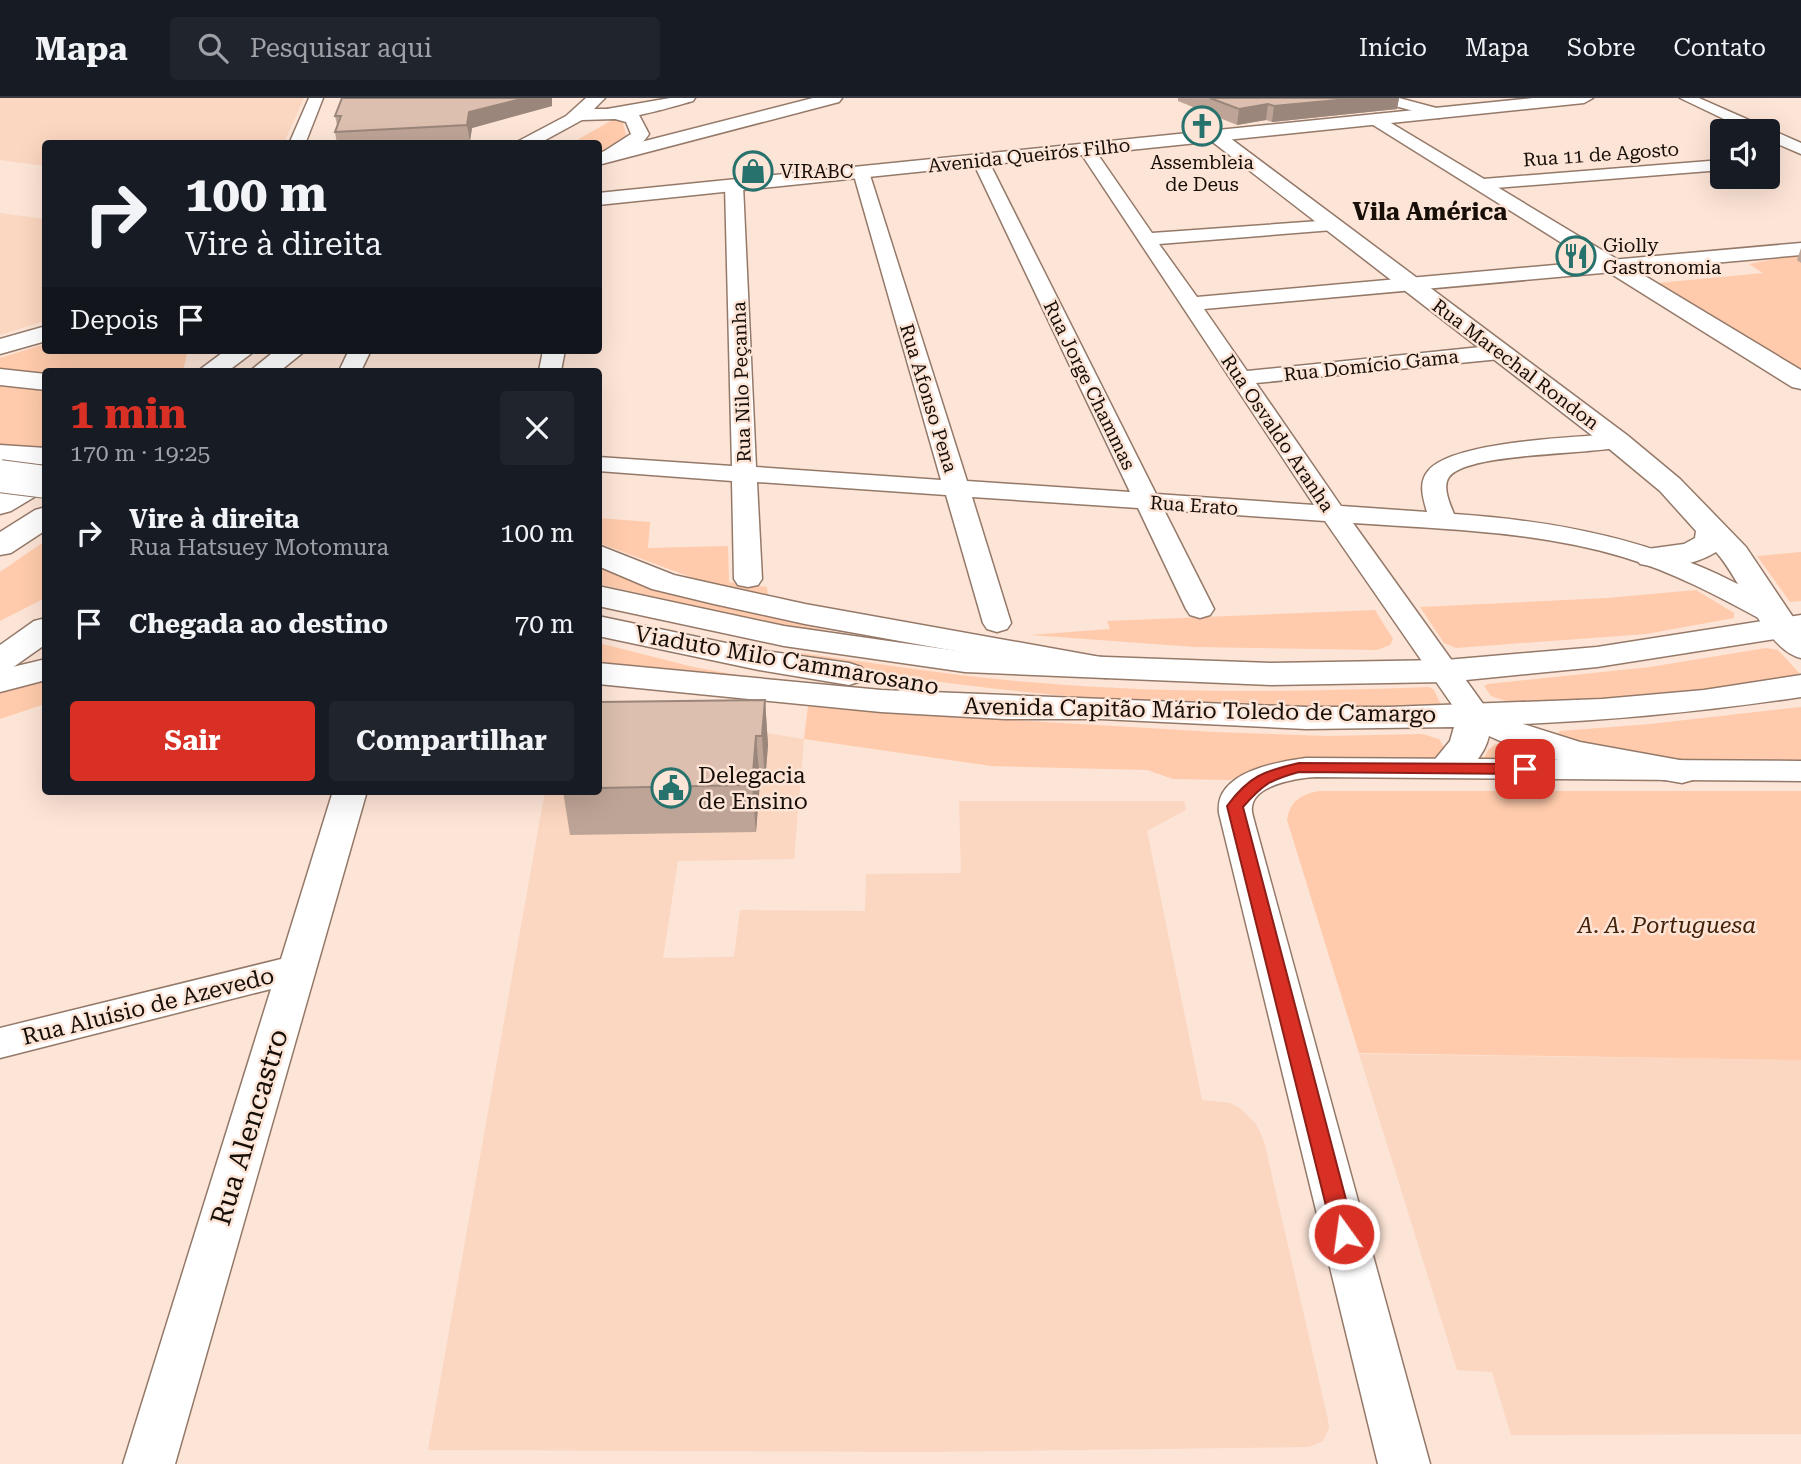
<!DOCTYPE html>
<html lang="pt">
<head>
<meta charset="utf-8">
<style>
	:root { --surface:#171b24; --page:#20242c; --text:#f1f3f6; --muted:#9ea1a6; --line:#363941; --accent:#d93025 }
	body { margin:0; font-family:"Roboto Serif",serif; background:var(--page); color:var(--text); height:100vh; display:flex; flex-direction:column; font-size:26px; white-space:nowrap }
	* { box-sizing:border-box; margin:0 }
	p { font-size:23px; color:var(--muted) }
	.icon { flex:none; width:38px; height:38px; fill:none; stroke:currentColor; stroke-width:2; stroke-linecap:round; stroke-linejoin:round }
	.map { position:relative; flex:1; overflow:hidden }
	.details { position:absolute; left:42px; top:270px; width:560px; height:427px; display:flex; flex-direction:column; background:var(--surface); border-radius:7px; box-shadow:0 7px 28px #0002 }
	.details>* { flex:none }
	.top-card { position:absolute; left:42px; top:42px; width:560px; height:214px; border-radius:7px; box-shadow:0 7px 28px #0002; background:#171b24; color:var(--text); overflow:hidden }
	.buttons { position:absolute; left:1710px; top:21px; display:grid; gap:14px }
	.buttons a { display:grid; place-items:center; width:70px; height:70px; border-radius:7px; background:var(--surface); box-shadow:0 7px 28px #0002; font-size:35px }
	.pin { position:absolute; display:grid; place-items:center; width:60px; height:60px; color:#fff; margin:-30px; border-radius:14px; box-shadow:0 4px 10px #0006 }
	.me { position:absolute; width:77px; margin:-38px; rotate:346deg; stroke-linejoin:round; filter:drop-shadow(0 0 5px #0008) }
	.turn { display:flex; align-items:center; gap:24px; height:147px; padding:0 28px; font-size:32px }
	.turn .icon { width:91px; height:91px; stroke-width:2.5 }
	.turn b { display:block; font-size:49px; line-height:60px }
	.then { display:flex; align-items:center; height:66px; padding:0 28px; background:#0003; gap:14px; font-size:26px }
	.round { display:grid; place-items:center; flex:none; width:74px; height:74px; border-radius:7px; background:var(--page) }
	.summary { display:flex; align-items:center; justify-content:space-between; height:119px; padding:0 28px }
	h1 { font-size:42px; font-weight:700; line-height:52px; color:var(--accent) }
	.action { display:flex; gap:14px; margin-top:auto; padding:14px 28px }
	.action a { flex:1; height:80px; border-radius:7px; background:var(--accent); color:#fff; font-size:28px; font-weight:700; line-height:80px; text-align:center }
	.action a+a { background:var(--page); color:var(--text) }
	ul { padding:0; list-style:none }
	li { display:flex; align-items:center; gap:21px; height:91px; padding:0 28px }
	li div { flex:1 }
	li b { display:block; font-size:26px }
	li em { font-style:normal }
	header { display:flex; align-items:center; gap:42px; box-sizing:border-box; height:98px; padding:0 35px; background:var(--surface); border-bottom:2px solid var(--line) }
	header strong { font-size:33px }
	nav { display:flex; gap:38px; margin-inline-start:auto; font-size:24px }
	.search { width:490px; height:63px; background:var(--page); display:flex; align-items:center; gap:18px; box-sizing:border-box; padding:0 24px; border-radius:7px; color:var(--muted); font-size:26px }
	.map>svg:first-child { display:block }
</style>
</head>
<body>
<header>
<strong>Mapa</strong>
<div class="search"><svg class="icon" aria-label="search" viewBox="0 0 24 24"><circle cx="10" cy="10" r="6"/><path d="M15 15l6 6"/></svg>Pesquisar aqui</div>
<nav><a>Início</a><a>Mapa</a><a>Sobre</a><a>Contato</a></nav>
</header>
<div class="map">
<svg width="1801" height="1366" viewBox="0 0 1801 1366">
	<rect width="100%" height="100%" fill="#fce4d6"/>
	<g fill="#fbd6c0">
		<path d="M0,0h304l-20,45 -238,1 -1,22 -45,-6z"/>
		<path d="M0,115l45,6v102l-45,14z"/>
		<path d="M614,612l190,29 -10,120 -116,2 -15,97 71,-1 6,-47 125,1 1,-37 95,-1 -2,-72h225l2,9 -39,21 55,269 28,3 10,5 16,16 8,17 64,279 1,8 -6,13 -14,6 -383,5 -498,-2 117,-659h53z"/>
		<path d="M1359,956l442,6v374l-290,1 -19,-63 -35,-2z"/>
	</g>
	<g fill="#ffcbac">
		<path d="M614,21l9,4 3,12 -9,12 -18,7 -1,-10h-28z"/>
		<path d="M1801,156v118l-143,-89 105,-10 -14,-9z"/>
		<path d="M45,246l1,6h142l-5,21h-137l-1,4 -45,-5v-12z"/>
		<path d="M0,285l45,6v71l-45,28z"/>
		<path d="M598,420l52,4 -2,26 80,-2 1,36 38,5 1,11 -67,-17 -102,-38z"/>
		<path d="M45,443v57l-45,23v-49z"/>
		<path d="M1801,454v49l-11,1 -33,-46z"/>
		<path d="M598,468l83,31 162,37 -53,-6 -191,-44z"/>
		<path d="M1696,492l38,23v5l-88,16 -190,14 -12,-5 -24,-36 187,-9z"/>
		<path d="M1375,512l18,29 -3,6 -13,5 -182,-3 -165,-12 80,-6 -3,-8z"/>
		<path d="M599,545l90,23 74,14 -164,-16z"/>
		<path d="M1766,550l12,2 23,25 -114,17 -95,8 -81,3 -20,-7 -7,-10 4,-2 162,-17z"/>
		<path d="M793,554c82,11 165,25 248,31 129,11 258,9 388,4l5,3 7,15c-15,6 -68,2 -89,3 -188,2 -378,-17 -564,-49z"/>
		<path d="M45,582v24l-45,15v-27z"/>
		<path d="M808,608l67,6 340,20 113,4 94,-2 17,5 6,10 -2,5 -15,6 -139,2 -31,6 -28,12 -57,-1 -26,-9 -156,-4 -187,-27z"/>
		<path d="M1801,609v56l-128,-1 -41,-6 -77,-20 5,-5 90,-7z"/>
		<path d="M1496,646l14,1 62,17 -89,-2 5,-10z"/>
		<path d="M1320,693h481v269l-442,-7 -72,-233c3,-20 15,-26 33,-29z"/>
	</g>
	<g fill="none" stroke-linecap="round" stroke-linejoin="round">
		<g stroke="#947969" stroke-width="3">
			<g id="minor">
				<path d="M309,0h14l-18,46h-16z"/>
				<path d="M670,0h25l-2,3c-18,5 -80,25 -94,13l8,-5z"/>
				<path d="M1375,0h24l45,12 3,3 -8,5 -62,-17z"/>
				<path d="M1680,0h19l102,45v11l-33,-14v-9h-19z"/>
				<path d="M1086,46l6,2 60,87 181,-13 9,5 -9,5 -174,14 38,53 604,-54v12l-597,54 43,62 253,-26 8,2 3,5 -3,5 -8,2 -244,24 85,123 86,6c-4,-14 -9,-29 1,-41 23,-30 150,-34 189,-37l9,2 3,5 -3,5c-34,9 -158,6 -177,31 -7,10 1,27 5,37 75,5 153,17 224,44 37,13 72,32 106,51l4,6 -4,6 -10,3 -10,-3c-46,-25 -91,-49 -141,-64 -87,-26 -180,-28 -270,-34l138,192 -5,7 -11,2 -11,-2 -139,-201 -161,-11 50,99 -4,6 -10,3 -10,-3 -4,-6 -48,-101 -166,-11 39,126 -4,6 -10,3 -10,-3 -4,-6 -37,-128 -189,-13 5,97 -4,6 -10,2 -10,-2 -4,-6 -2,-98 -134,-10v-14l134,9 -7,-281 9,-5 9,5 13,282 185,13 -88,-308 8,-5 8,5 98,309 163,11 -158,-332 8,-5 8,5 168,334 158,11 -236,-356z"/>
				<path d="M1722,62v10l-239,19 -9,-5 9,-5z"/>
				<path d="M349,252h22l-10,21h-22z"/>
				<path d="M543,252h22l-4,21h-22z"/>
				<path d="M1306,660l495,3v20l-485,-4c-17,1 -62,7 -64,30 -1,5 2,12 3,17l175,640h-52l-159,-651c-5,-41 58,-51 87,-55z"/>
				<path d="M333,693h34l-192,673h-52l148,-475 -271,69v-30l281,-69z"/>
			</g>
		</g>
		<g stroke="#947969" stroke-width="3">
			<g id="tertiary">
				<path d="M1376,16l425,256v19l-9,-2 -422,-264 -3,-4z"/>
				<path d="M1216,32l6,2 405,303 53,44 66,68 55,82v29c-37,-9 -59,-78 -85,-106 -21,13 -52,18 -76,12l-5,-7 5,-7 44,-6 11,-6 1,-7 -36,-40 -53,-44 -397,-307 -3,-4 3,-4z"/>
			</g>
		</g>
		<g stroke="#947969" stroke-width="3">
			<path id="secondary" d="M1533,0h60l-9,5 -986,102v-12z"/>
		</g>
		<g stroke="#947969" stroke-width="3">
			<g id="primary">
				<path d="M813,0h29l-3,4 -241,63v-12z"/>
				<path d="M0,347l46,3v17l-46,-4z"/>
				<path d="M598,488l186,40 181,26 306,11 175,-3 151,-13 204,-32v20l-204,32 -151,15 -175,3 -306,-13 -181,-26 -186,-40z"/>
				<path d="M598,518l161,34 90,13 12,4 6,7 -6,7 -12,4 -90,-15 -161,-34z"/>
				<path d="M46,561v21l-46,12v-22z"/>
				<path d="M598,565l283,27 425,17h83l213,-8 102,-9 97,-15v22c-93,14 -184,23 -278,27l57,18 116,21 5,8 -5,8 -14,4c-64,-11 -134,-19 -193,-47 -6,25 -29,47 -55,40l-6,-8 22,-27 4,-14 -148,2 -205,-10h-96l-124,-7 -283,-28z"/>
			</g>
		</g>
		<g stroke="#947969" stroke-width="3">
			<g id="trunk">
				<path d="M586,0h19l-11,11h22l23,6 10,19c-8,13 -30,30 -46,26l-2,-4 2,-4 28,-18 -5,-12 -11,-3 -33,1 -44,24h-25l53,-28z"/>
				<path d="M46,228v15l-46,13v-15z"/>
				<path d="M226,252h30l-28,21h-30z"/>
				<path d="M276,252h30l-26,21h-30z"/>
				<path d="M0,271l46,5v16l-46,-5z"/>
				<path d="M46,370v22l-35,21 -11,3v-22l36,-21z"/>
				<path d="M46,409v23l-35,23 -11,2v-23l35,-22z"/>
				<path d="M598,447l76,30 40,9 91,20 301,54 12,3 5,7 -5,7 -12,3 -301,-54 -91,-20 -62,-15 -54,-23z"/>
				<path d="M46,520v26l-34,24 -12,3v-26l34,-24z"/>
			</g>
		</g>
		<use href="#minor" fill="#fff" fill-rule="evenodd"/>
		<use href="#tertiary" fill="#fff" fill-rule="evenodd"/>
		<use href="#secondary" fill="#fff" fill-rule="evenodd"/>
		<use href="#primary" fill="#fff" fill-rule="evenodd"/>
		<use href="#trunk" fill="#fff" fill-rule="evenodd"/>
		<g stroke="#947969" stroke-width="34" stroke-linecap="butt">
			<path id="primary-bridge" d="M0,378l46,6"/>
		</g>
		<use href="#primary-bridge" stroke="#fff" stroke-width="32"/>
	</g>
	<g fill="#bda496">
		<path d="M1178,0h221l-2,11 -125,13 -6,-2 -29,5 -59,-24z"/>
		<path d="M552,8l-80,22 -2,13 -41,3h-92l-2,-12 2,-7 -2,-9z"/>
		<path d="M1801,150v15l-4,-3z"/>
		<path d="M765,602l3,45 -3,37h-5l-4,50 -186,3 -7,-44h35v-89z"/>
	</g>
	<g fill="#9a867a">
		<path d="M525,0h27v8l-80,22 -2,13 -3,-16 2,-13z"/>
		<path d="M1359,0h40l-2,11 -125,13 2,-16z"/>
		<path d="M1268,6l-2,16 -29,5 2,-16z"/>
		<path d="M765,602l3,45 -3,37 -3,-46z"/>
		<path d="M756,638l4,46 -4,50 -4,-47z"/>
	</g>
	<g fill="#dcbfae" stroke="#9a867a" stroke-width="2">
		<path d="M342,0h183l-56,14 -2,13 -132,7 6,-16h-6z"/>
		<path d="M1210,0h149l-85,8 -6,-2 -29,5z"/>
		<path d="M765,602l-3,36h-6l-4,49 -154,3v-86z"/>
	</g>
	<path fill="#d93025" stroke="#8d1f18" stroke-width="2" d="M1299,665l226,1 8,5 -8,5 -226,-2c-29,8 -36,12 -56,35l112,427 -3,6 -8,3 -7,-3 -4,-6 -106,-428c22,-30 37,-35 72,-43z"/>
	<defs>
		<g id="church-ring" transform="scale(2.0125)"><circle r="9.5" fill="#fce4d6" stroke="#28726e" stroke-width="1.5"/><path d="M-1.2-6h2.4v3.5h3.3v2.4h-3.3V6h-2.4V-.1h-3.3v-2.4h3.3Z" fill="#28726e"/></g>
		<g id="shop-ring" transform="scale(2.0125)"><circle r="9.5" fill="#fce4d6" stroke="#28726e" stroke-width="1.5"/><path d="M-5-2.5h2.3a2.7 3.5 0 0 1 5.4 0H5L5.5 6h-11ZM-1.5-2.5h3a1.5 2.3 0 0 0-3 0Z" fill="#28726e"/></g>
		<g id="restaurant-ring" transform="scale(2.0125)"><circle r="9.5" fill="#fce4d6" stroke="#28726e" stroke-width="1.5"/><path d="M-5-6h1v4h1v-4h1v4h1v-4h1v5L-1.5 .5V6h-2V.5L-5-1ZM5-6V6H3V1.5H1.5Q1.5-4 5-6Z" fill="#28726e"/></g>
		<g id="civic-ring" transform="scale(2.0125)"><circle r="9.5" fill="#fce4d6" stroke="#28726e" stroke-width="1.5"/><path d="M-.6-6.5H3V-4.5H.6V-3L4-1V1h2V6H-6V1h2V-1L-.6-3ZM-1.2 2.5V6h2.4V2.5Z" fill="#28726e"/></g>
	</defs>
	<g fill-rule="evenodd">
		<use href="#church-ring" x="1202" y="28"/>
		<use href="#shop-ring" x="753" y="73"/>
		<use href="#restaurant-ring" x="1576" y="158"/>
		<use href="#civic-ring" x="671" y="690"/>
	</g>
	<g text-anchor="middle" stroke-width="5" stroke-linejoin="round" paint-order="stroke">
		<g font-size="19" fill="#170e08" stroke="#fce4d6">
			<text transform="translate(1601 56) rotate(-4)" y="7">Rua 11 de Agosto</text>
			<text transform="translate(1029 57) rotate(-6)" y="7">Avenida Queirós Filho</text>
			<text transform="translate(1516 266) rotate(37)" y="7">Rua Marechal Rondon</text>
			<text transform="translate(1371 267) rotate(-6)" y="7">Rua Domício Gama</text>
			<text transform="translate(741 284) rotate(-92)" y="7">Rua Nilo Peçanha</text>
			<text transform="translate(1090 287) rotate(64)" y="7">Rua Jorge Chammas</text>
			<text transform="translate(929 300) rotate(73)" y="7">Rua Afonso Pena</text>
			<text transform="translate(1278 335) rotate(56)" y="7">Rua Osvaldo Aranha</text>
			<text transform="translate(1194 407) rotate(4)" y="7">Rua Erato</text>
		</g>
		<g font-size="19" fill="#170e08" stroke="#fce4d6" text-anchor="start">
			<text x="1202" y="71" text-anchor="middle">Assembleia<tspan x="1202" dy="22">de Deus</tspan></text>
			<text x="780" y="80">VIRABC</text>
			<text x="1603" y="154">Giolly<tspan x="1603" dy="22">Gastronomia</tspan></text>
		</g>
		<g font-size="23" fill="#170e08" stroke="#fce4d6">
			<text transform="translate(787 562) rotate(10)" y="8">Viaduto Milo Cammarosano</text>
			<text transform="translate(1200 612) rotate(1)" y="8">Avenida Capitão Mário Toledo de Camargo</text>
			<text transform="translate(148 908) rotate(-14)" y="8">Rua Aluísio de Azevedo</text>
		</g>
		<g font-size="23" fill="#170e08" stroke="#fce4d6" text-anchor="start">
			<text x="698" y="685">Delegacia<tspan x="698" dy="26">de Ensino</tspan></text>
		</g>
		<g font-size="23" font-style="italic" fill="#44220a" stroke="#fce4d6">
			<text x="1667" y="835">A. A. Portuguesa</text>
		</g>
		<g font-size="24" font-weight="bold" fill="#170e08" stroke="#fce4d6">
			<text x="1430" y="122">Vila América</text>
		</g>
		<g font-size="28" fill="#170e08" stroke="#fce4d6">
			<text transform="translate(249 1029) rotate(-73)" y="10">Rua Alencastro</text>
		</g>
	</g>
</svg>
<div class="buttons">
<a><svg class="icon" aria-label="sound" viewBox="0 0 24 24"><path d="M4 9h4l5-4v14l-5-4H4zM17 9q2 3 0 6"/></svg></a>
</div>
<div class="pin" style="left:1525px;top:671px;background:#d93025"><svg class="icon" aria-label="arrive" viewBox="0 0 24 24"><path d="M6 21V4h12l-3 4 3 4H6"/></svg></div>
<svg class="me" style="left:1344px;top:1136px" viewBox="-20 -20 40 40"><circle r="17" fill="#d93025" stroke="#fff" stroke-width="3"/><path d="M0-11L8 9 0 5-8 9z" fill="#fff"/></svg>
<div class="top-card">
<div class="turn"><svg class="icon" aria-label="right" viewBox="0 0 24 24"><path d="M7 20v-9h11M14 6l5 5-5 5"/></svg><div><b>100 m</b>Vire à direita</div></div>
<div class="then">Depois<svg class="icon" aria-label="arrive" viewBox="0 0 24 24"><path d="M6 21V4h12l-3 4 3 4H6"/></svg></div>
</div>
<section class="details">
<div class="summary"><div><h1>1 min</h1><p>170 m · 19:25</p></div><a class="round"><svg class="icon" aria-label="close" viewBox="0 0 24 24"><path d="M6 6l12 12M18 6L6 18"/></svg></a></div>
<ul>
<li><svg class="icon" aria-label="right" viewBox="0 0 24 24"><path d="M7 20v-9h11M14 6l5 5-5 5"/></svg><div><b>Vire à direita</b><p>Rua Hatsuey Motomura</p></div><em>100 m</em></li>
<li><svg class="icon" aria-label="arrive" viewBox="0 0 24 24"><path d="M6 21V4h12l-3 4 3 4H6"/></svg><div><b>Chegada ao destino</b></div><em>70 m</em></li>
</ul>
<div class="action"><a>Sair</a><a>Compartilhar</a></div>
</section>
</div>
</body>
</html>
